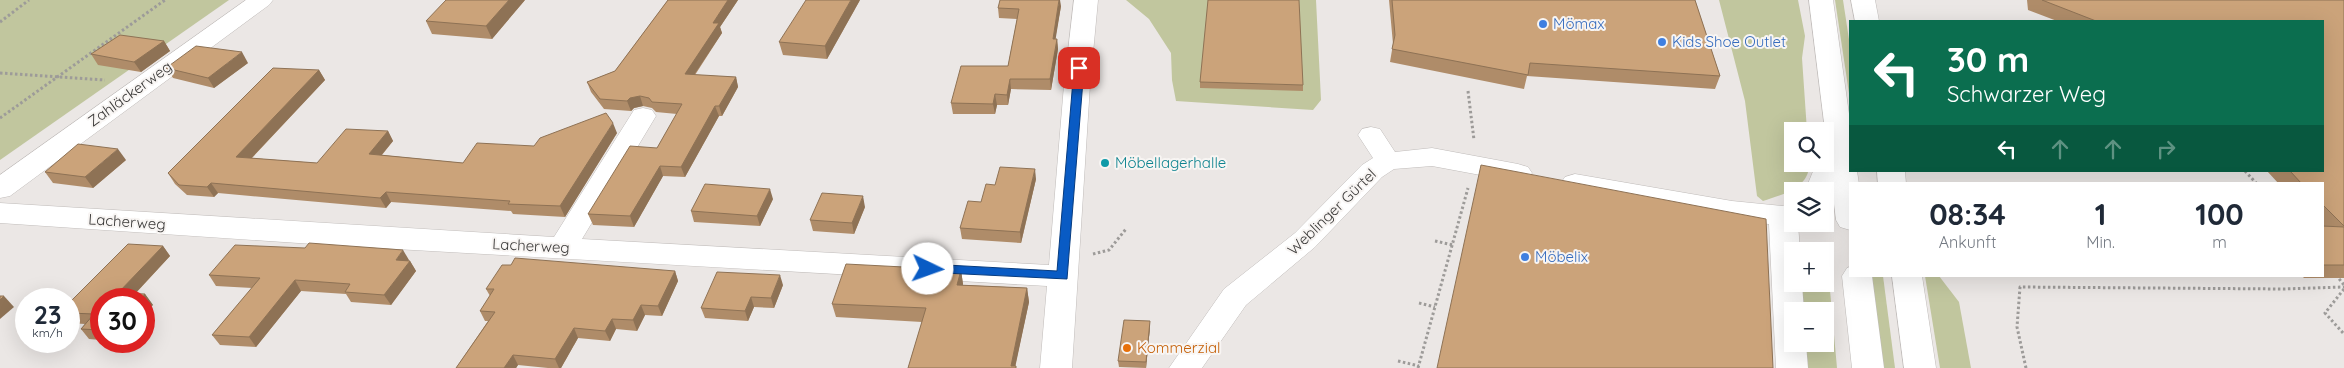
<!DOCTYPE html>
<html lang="de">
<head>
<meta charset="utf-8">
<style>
	:root { --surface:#fff; --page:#f2f2f3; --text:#1f2937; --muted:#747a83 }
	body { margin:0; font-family:Quicksand,sans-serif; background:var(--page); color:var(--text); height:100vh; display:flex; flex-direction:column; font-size:19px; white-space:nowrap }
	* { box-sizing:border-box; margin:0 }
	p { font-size:16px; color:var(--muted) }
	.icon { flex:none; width:28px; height:28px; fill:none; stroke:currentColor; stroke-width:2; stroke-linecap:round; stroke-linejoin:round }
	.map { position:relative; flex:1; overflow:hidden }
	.panel { position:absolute; left:1849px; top:182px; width:475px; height:95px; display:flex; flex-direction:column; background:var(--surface); border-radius:0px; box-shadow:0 5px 20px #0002 }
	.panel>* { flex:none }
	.banner { position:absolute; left:1849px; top:20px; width:475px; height:152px; border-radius:0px; box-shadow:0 5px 20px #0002; background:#0b6e4f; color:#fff; overflow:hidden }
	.tools { position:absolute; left:1784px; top:122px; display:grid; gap:10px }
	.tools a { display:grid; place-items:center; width:50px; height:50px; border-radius:0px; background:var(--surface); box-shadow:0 5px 20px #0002; font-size:25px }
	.speed { position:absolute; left:15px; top:288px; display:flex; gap:10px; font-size:25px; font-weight:700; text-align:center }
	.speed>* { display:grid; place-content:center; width:65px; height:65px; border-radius:50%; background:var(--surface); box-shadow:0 5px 20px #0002; line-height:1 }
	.speed small { font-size:12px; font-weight:400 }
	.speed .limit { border:8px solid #d22; background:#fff; color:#111 }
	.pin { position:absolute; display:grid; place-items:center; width:42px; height:42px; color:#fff; margin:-21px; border-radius:10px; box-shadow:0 2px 8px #0006 }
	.me { position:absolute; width:55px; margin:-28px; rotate:93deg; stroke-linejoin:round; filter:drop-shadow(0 0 4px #0008) }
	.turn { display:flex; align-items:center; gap:18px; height:105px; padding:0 15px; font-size:22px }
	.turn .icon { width:65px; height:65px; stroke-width:2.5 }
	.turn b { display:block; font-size:35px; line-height:42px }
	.lanes { display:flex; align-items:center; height:48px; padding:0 15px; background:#0003; justify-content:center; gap:25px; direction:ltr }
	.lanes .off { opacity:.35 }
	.eta { display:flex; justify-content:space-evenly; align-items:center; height:85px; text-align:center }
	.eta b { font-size:30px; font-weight:800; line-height:35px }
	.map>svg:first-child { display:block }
</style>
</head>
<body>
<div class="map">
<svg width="2344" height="368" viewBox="0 0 2344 368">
	<rect width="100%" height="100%" fill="#ebe7e5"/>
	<g fill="#c1c69e">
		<path d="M0,0h229l-229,160z"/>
		<path d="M1126,0h190l5,100 -8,10 -137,-9 -4,-21 -1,-27 -22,-34z"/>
		<path d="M1719,0h79l7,36 -3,22 5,73h-15v33h17c1,24 -28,31 -46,37l-6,-5 -12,-95z"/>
		<path d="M1835,0h8l7,46v54z"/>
		<path d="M1826,246l11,122h-38l-1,-24h27v-33h-28l2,-27h26v-33h-20z"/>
		<path d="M1870,276h13l12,92h-14z"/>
		<path d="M1925,276h14l20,26 12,66h-31z"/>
	</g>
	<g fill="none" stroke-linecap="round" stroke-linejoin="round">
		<g stroke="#c0bcba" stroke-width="1">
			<g id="minor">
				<path d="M246,0h27l-4,5 -259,191 -10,2v-23z"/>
				<path d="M1074,0h24l-8,85 -18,283h-32l7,-82 -704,-40 -343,-23v-20l554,34 80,-127 9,-2 9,2 4,6 -74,123 467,26 15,-180z"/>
				<path d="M1371,127l9,2 15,23 37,-4 86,16 10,3 4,6 -4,6 -10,3 -86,-16 -38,3 -12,8 -67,70 -69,58 -44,63h-33l55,-79 71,-56 67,-68 11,-7 -15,-23 4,-6z"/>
				<path d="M1840,131l10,3v13l-17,44 -4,7 -4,1v-8h-20l11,-27h9v-21l6,-10z"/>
				<path d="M1575,174l157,27 50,5 10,-3v21h6l2,27h-8v33h10l2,27h-12v33h14l2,24h-32l-7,-144 -37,-3 -167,-32 -4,-6 4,-6z"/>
			</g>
		</g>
		<g stroke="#c0bcba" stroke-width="1">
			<g id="major">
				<path d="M1809,0h24l17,121v50h7l2,13h-9v46l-10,-3 -4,-7z"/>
				<path d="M1851,0h24l4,21h-24z"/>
				<path d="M1877,171h28l1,13h-28z"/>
				<path d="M1850,267v9h22l12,92h-32l-10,-92 5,-8z"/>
				<path d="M1892,276h30l14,92h-32z"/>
			</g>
		</g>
		<g stroke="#9d9b99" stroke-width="3" stroke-dasharray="2.5 2.5" stroke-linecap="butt">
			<path d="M0,22l29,-22"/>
			<path d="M0,73l105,7"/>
			<path d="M1468,91l6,49"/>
			<path d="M0,118l165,-118"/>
			<path d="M2245,171l12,13"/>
			<path d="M1435,241l18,4"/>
			<path d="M1093,254l16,-4 17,-21"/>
			<path d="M2336,275l8,10"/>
			<path d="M2344,289l-19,24 19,21"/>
			<path d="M1419,303l16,4"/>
			<path d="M1398,361l21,5"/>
			<path d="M1418,368l50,-180"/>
			<path d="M2026,368l-9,-41 3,-40 263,2 61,-2"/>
		</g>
		<use href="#minor" fill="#fff" fill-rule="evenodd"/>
		<use href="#major" fill="#fff" fill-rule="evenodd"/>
	</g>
	<g fill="#af8c69">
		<path d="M525,0l-33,39 -60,-5 -6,-13z"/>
		<path d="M668,0h70l-18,27 2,6 -27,42 41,2 2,10 -16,29h-3l-34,61 -22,-1 -29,51 -41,-2 -5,-11 69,-66 20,-34 -21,-2 -4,-4 -9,-2 -9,2 -3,3 -27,-2 -13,-17 -4,-10 28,-11z"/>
		<path d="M860,0l-33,59 -44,-4 -4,-13z"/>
		<path d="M1389,0h306l25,76 -5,13 -188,-13 -3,13 -134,-27 3,-18z"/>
		<path d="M2027,0h317v278h-40l-2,-2h20v-92h-43l-12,-13h55v-150h-265l-29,-11z"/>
		<path d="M1061,6l-6,33h2l1,10 -7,41 -40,-1 -3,16h-11l-2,9h-42l-2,-11 57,-37 9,-47 -18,-1 -1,-10z"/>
		<path d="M164,41l6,10 -29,21 -43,-7 -7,-11z"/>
		<path d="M248,63l-34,25 -41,-10 -7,-10z"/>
		<path d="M319,70l6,10 -73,78 65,5 71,-32 5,10 -11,14 81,8 71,-17 83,-13 -52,84 -52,-3 -2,-3 -120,-9 -5,6 -168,-15 -4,4 -27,-2 -12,-11 -7,-11z"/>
		<path d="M1200,82l103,3v6l-103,-3z"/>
		<path d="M126,160l-33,28 -40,-5 -8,-11z"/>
		<path d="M1036,179l-15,64 -59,-4 -2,-11 35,-43z"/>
		<path d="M773,199l-13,27 -66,-4 -3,-11z"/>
		<path d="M865,207l-11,27 -41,-3 -3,-11z"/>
		<path d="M163,246l7,10 -35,38h10l8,11 -52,-6v41l-12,-1 -8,-10 4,-5 -16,-1v-20z"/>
		<path d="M409,260l-1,1h2l6,10 -25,34 -40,-3 -5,-8 -45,-3 -45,56 -36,-2 -8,-10 40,-47 -36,-2 -7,-11z"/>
		<path d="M961,270l2,15 64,3 2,14 -14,64 1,2h-108l14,-46 -86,-5 -4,-13z"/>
		<path d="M675,271l3,10 -16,35 -17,-1 -8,16 -21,-2 -6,12 -32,-3 -17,30h-13l-30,-3 -2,3h-60l32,-47h-3l-5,-10 10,-15 -4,-7z"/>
		<path d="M783,285l-9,23 -20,-1 -6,14 -43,-3 -4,-10z"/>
		<path d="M1150,327l-4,41 -27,-1 -1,-6z"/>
	</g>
	<g fill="#8e7255">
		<path d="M509,0h16l-33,39 -6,-13z"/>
		<path d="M728,0h10l-18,27 2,6 -34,51 -3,-10 28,-51z"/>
		<path d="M851,0h9l-33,59 -2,-13z"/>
		<path d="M1059,0h1l1,6 -7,43 -1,-10z"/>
		<path d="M1057,39l1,10 -7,41 -1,-11z"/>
		<path d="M164,41l6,10 -29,21 -7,-10z"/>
		<path d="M242,52l6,11 -34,25 -6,-10z"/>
		<path d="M319,70l6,10 -82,87 -7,-10z"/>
		<path d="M736,77l2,10 -16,29 -3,-10z"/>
		<path d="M1010,79l1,10 -3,16 -1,-10z"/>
		<path d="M995,94l2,11 -2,9 -2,-10z"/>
		<path d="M640,96l3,10 -9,2 -3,3 -4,-10 3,-3z"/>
		<path d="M715,106l4,10 -34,61 -4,-10z"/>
		<path d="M613,123l4,10 -52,84 -5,-11z"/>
		<path d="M388,131l5,10 -19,23 -5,-10z"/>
		<path d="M118,149l8,11 -33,28 -8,-11z"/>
		<path d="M660,166l3,10 -29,51 -4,-11z"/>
		<path d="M1035,169l1,10 -15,64 -1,-11z"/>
		<path d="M211,183l7,10 -4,4 -7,-10z"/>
		<path d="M770,189l3,10 -13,27 -3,-10z"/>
		<path d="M386,192l5,10 -5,6 -6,-10z"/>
		<path d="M863,196l2,11 -11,27 -2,-11z"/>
		<path d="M163,246l7,10 -40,43 -12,-6z"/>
		<path d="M403,250l6,10 -7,10 -6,-10z"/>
		<path d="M410,261l6,10 -25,34 -7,-10z"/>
		<path d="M961,270l2,14 -4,15 -2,-14z"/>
		<path d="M675,271l3,10 -16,35 -4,-10z"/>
		<path d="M780,275l3,10 -9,23 -3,-10z"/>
		<path d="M295,280l6,11 -45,56 -7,-10z"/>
		<path d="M1027,288l2,14 -14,66 -4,-2z"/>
		<path d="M145,294l8,11 -9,10v-16h-3z"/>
		<path d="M4,296l10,11 -14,12v-19z"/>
		<path d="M751,297l3,10 -6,14 -3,-10z"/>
		<path d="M641,305l4,10 -8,16 -4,-11z"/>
		<path d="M612,319l4,10 -6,12 -5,-10z"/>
		<path d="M1150,321v6l-4,41v-6z"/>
		<path d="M574,328l4,10 -17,30h-2l-4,-9z"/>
		<path d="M513,355l5,10 -2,3h-12z"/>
	</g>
	<g fill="#cba37a" stroke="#8e7255">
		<path d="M446,0h63l-23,26 -60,-5z"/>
		<path d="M668,0h60l-15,23h6l-34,51 51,3 -17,29h-4l-34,61 -21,-1 -30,50 -42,-2 42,-68 27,2 25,-44 -30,-2 -3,-4 -9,-2 -10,2 -3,3 -27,-2 -13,-17 28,-11z"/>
		<path d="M806,0h45l-26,46 -46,-4z"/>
		<path d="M1000,0h59l-6,39h4l-7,40h-40l-3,16 -12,-1 -2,10 -42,-1 10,-37h47l11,-57 -21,-1z"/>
		<path d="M1208,0h91l4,85 -103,-3z"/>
		<path d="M1392,0h303l25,76 -190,-13 -2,12 -136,-26 3,-14z"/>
		<path d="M2042,0h302v226l-22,-22v-20h-20l-12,-13h32v-150h-226z"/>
		<path d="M120,35l44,6 -30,21 -43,-8z"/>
		<path d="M196,46l46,6 -34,26 -42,-10z"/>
		<path d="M273,68l46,2 -83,87 81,6 29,-34 42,2 -19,23 94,9 14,-20 57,3 6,-8 66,-25 7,10 -53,83 -52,-2 2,-3 -124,-9 -6,6 -169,-15 -4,4 -28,-2 -11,-12z"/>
		<path d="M78,144l40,5 -33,28 -40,-5z"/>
		<path d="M1481,165l285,54 7,149h-336z"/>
		<path d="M1000,167l35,2 -15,63 -60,-4 8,-27 13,1 5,-18 9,1z"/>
		<path d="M705,184l65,5 -13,27 -66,-5z"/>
		<path d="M822,193l41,3 -11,27 -42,-3z"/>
		<path d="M2322,226l22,1v38h-22z"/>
		<path d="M309,243l94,7 -7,10 14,1 -26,34 -39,-3 5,-8 -55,-4 -46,57 -37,-2 48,-57 -51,-3 26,-30 70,3z"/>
		<path d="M128,244l35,2 -45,47 27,1 -4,5h-40v31l-20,-1 13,-15 -25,-1v-10z"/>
		<path d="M515,258l160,13 -17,35 -17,-1 -8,15 -21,-1 -7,12 -31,-3 -19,31 -42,-4 -9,13h-48l39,-56 -15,-1 14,-22h-8l16,-24h9z"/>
		<path d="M846,264l115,6 -4,15 70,3 -16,78h5v2h-108l18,-60 -94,-4z"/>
		<path d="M717,272l63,3 -9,23 -20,-1 -6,14 -44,-3z"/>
		<path d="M0,296h4l-4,4z"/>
		<path d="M1124,320l26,1 -4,41 -28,-1z"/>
	</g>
	<path fill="#095bc4" stroke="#063b7f" d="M1079,65l5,3 -17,211 -144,-7 -1,-3 6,-5 129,7 17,-203z"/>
	<g fill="#3f7fe0" stroke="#f8f5f3" stroke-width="2">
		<circle cx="1543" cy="24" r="5"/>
		<circle cx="1662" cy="42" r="5"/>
		<circle cx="1525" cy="257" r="5"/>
	</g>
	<circle fill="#0f9aa8" stroke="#f8f5f3" stroke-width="2" cx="1105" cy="163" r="5"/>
	<circle fill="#e8710a" stroke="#f8f5f3" stroke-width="2" cx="1127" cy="348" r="5"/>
	<g text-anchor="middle" stroke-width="4" stroke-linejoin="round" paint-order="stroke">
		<g font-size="15" fill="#366cbe" stroke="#f8f5f3" text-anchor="start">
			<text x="1553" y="29">Mömax</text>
			<text x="1672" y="47">Kids Shoe Outlet</text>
			<text x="1535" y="262">Möbelix</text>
		</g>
		<g font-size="15" fill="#3b3a39" stroke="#f8f5f3">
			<text transform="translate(130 94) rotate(-36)" y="5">Zahläckerweg</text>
			<text transform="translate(1332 212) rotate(-44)" y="5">Weblinger Gürtel</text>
			<text transform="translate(127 222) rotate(4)" y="5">Lacherweg</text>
			<text transform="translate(531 246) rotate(3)" y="5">Lacherweg</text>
		</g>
		<g font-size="15" fill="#0d838f" stroke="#f8f5f3" text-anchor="start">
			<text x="1115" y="168">Möbellagerhalle</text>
		</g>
		<g font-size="15" fill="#c56008" stroke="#f8f5f3" text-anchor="start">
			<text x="1137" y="353">Kommerzial</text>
		</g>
	</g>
</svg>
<div class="tools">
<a><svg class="icon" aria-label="search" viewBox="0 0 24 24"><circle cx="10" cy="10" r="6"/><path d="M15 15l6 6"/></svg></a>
<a><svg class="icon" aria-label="layers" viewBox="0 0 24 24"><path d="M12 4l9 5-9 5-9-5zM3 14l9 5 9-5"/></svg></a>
<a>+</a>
<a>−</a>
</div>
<div class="speed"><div>23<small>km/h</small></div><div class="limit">30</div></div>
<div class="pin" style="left:1079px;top:68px;background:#d93025"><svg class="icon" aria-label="arrive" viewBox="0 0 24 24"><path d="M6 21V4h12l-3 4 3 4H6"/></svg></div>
<svg class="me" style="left:928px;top:269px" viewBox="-20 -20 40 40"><circle r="19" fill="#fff"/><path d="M0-13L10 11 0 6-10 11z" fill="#095bc4"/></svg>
<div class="banner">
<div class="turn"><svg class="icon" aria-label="left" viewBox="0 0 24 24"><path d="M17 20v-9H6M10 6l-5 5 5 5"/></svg><div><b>30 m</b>Schwarzer Weg</div></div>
<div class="lanes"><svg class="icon" aria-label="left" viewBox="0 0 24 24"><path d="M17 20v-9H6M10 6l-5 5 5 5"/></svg><svg class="icon off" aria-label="ahead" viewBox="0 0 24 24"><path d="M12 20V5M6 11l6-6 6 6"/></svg><svg class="icon off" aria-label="ahead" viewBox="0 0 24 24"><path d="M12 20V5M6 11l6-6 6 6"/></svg><svg class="icon off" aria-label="right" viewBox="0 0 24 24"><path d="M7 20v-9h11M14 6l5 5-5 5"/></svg></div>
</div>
<section class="panel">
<div class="eta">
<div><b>08:34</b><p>Ankunft</p></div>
<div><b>1</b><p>Min.</p></div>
<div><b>100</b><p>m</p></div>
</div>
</section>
</div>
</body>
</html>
